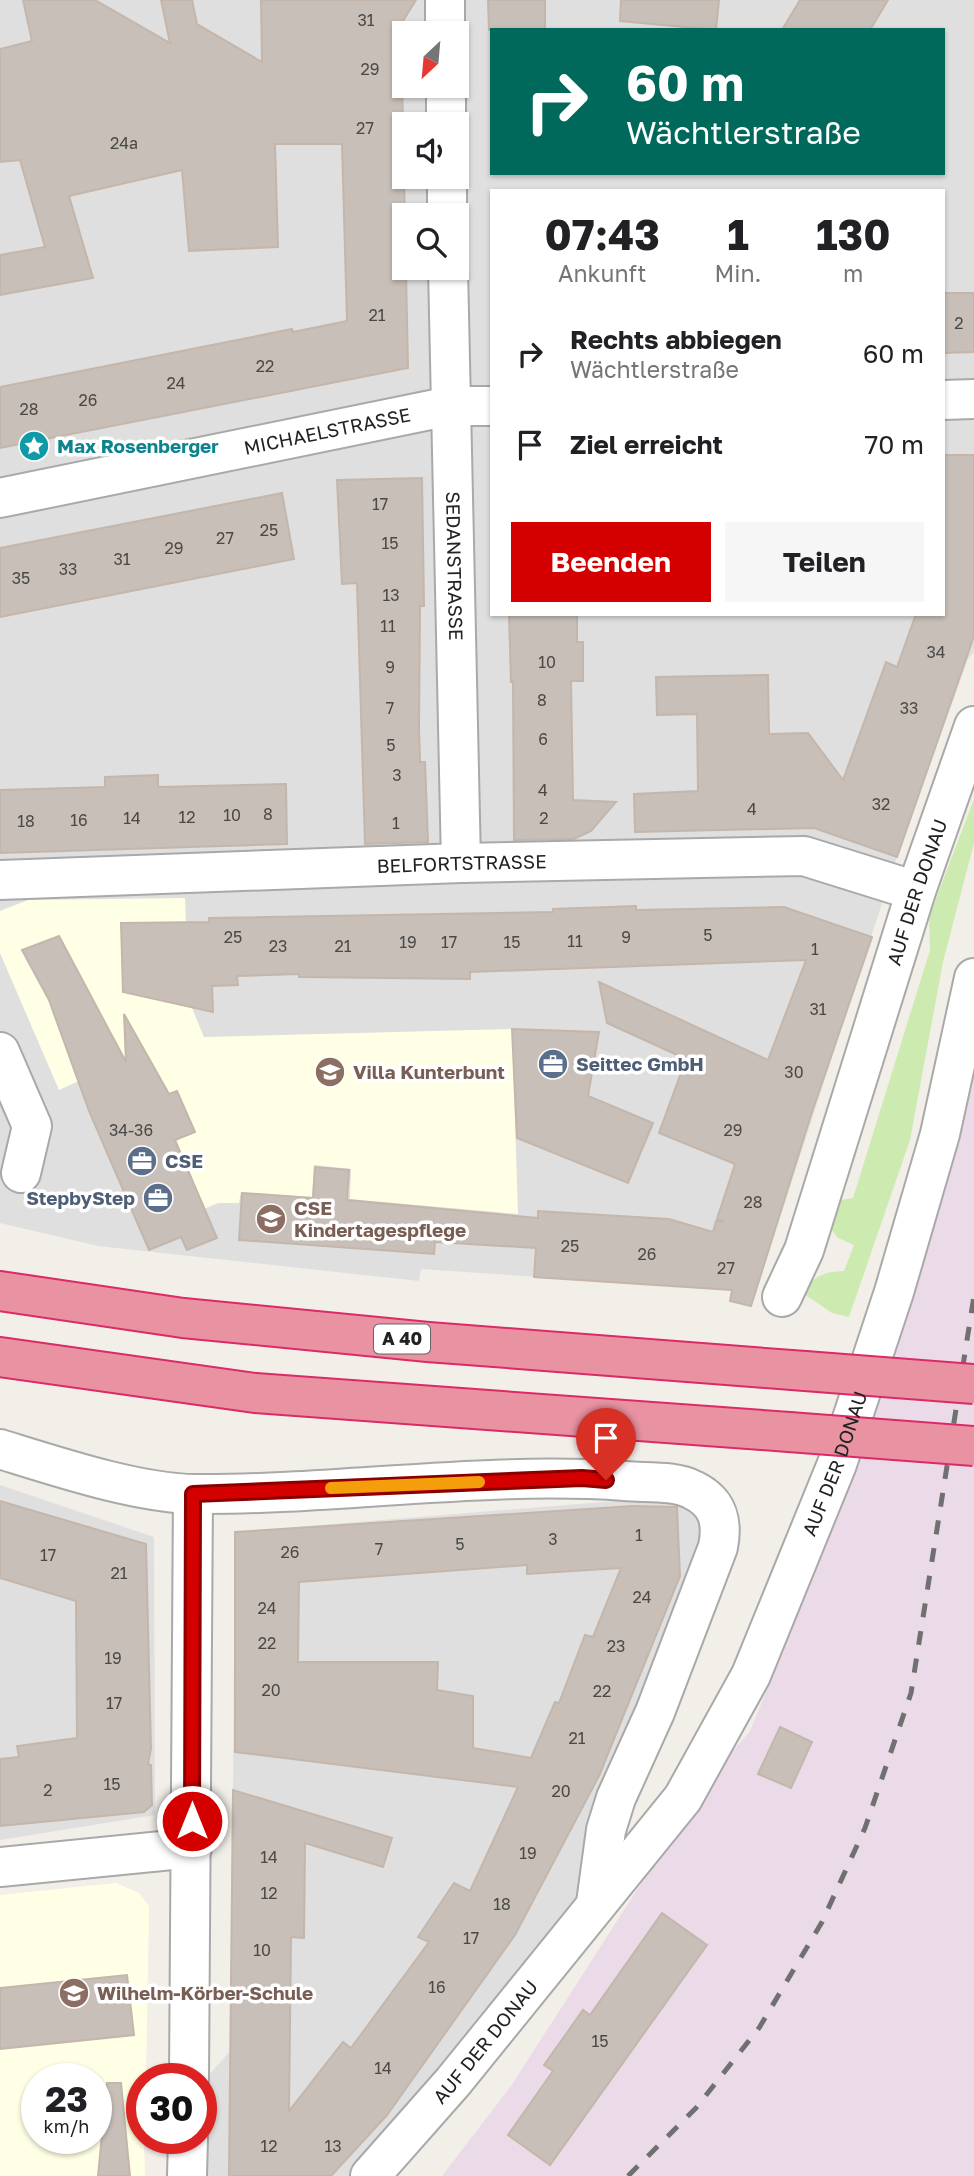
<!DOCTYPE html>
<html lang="de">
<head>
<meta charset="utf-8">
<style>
	:root { --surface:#fff; --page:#f6f6f6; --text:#202124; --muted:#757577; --accent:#d40000 }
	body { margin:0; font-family:"Golos Text",sans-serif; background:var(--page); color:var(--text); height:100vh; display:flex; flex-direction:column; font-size:26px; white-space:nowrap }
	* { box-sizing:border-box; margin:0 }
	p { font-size:23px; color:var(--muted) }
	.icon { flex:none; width:38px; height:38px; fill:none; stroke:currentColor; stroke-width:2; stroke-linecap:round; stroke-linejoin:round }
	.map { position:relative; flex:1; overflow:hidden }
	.sheet { position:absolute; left:490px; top:189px; width:455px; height:427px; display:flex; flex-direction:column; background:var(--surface); border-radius:0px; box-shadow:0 2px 5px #0004 }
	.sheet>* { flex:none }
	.guide { position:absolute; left:490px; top:28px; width:455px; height:147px; border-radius:0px; box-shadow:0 2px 5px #0004; background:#00695c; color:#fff; overflow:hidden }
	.needle { width:46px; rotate:206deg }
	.buttons { position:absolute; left:392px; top:21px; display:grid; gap:14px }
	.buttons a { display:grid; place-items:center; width:77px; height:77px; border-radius:0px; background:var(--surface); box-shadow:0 2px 5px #0004; font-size:35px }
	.speed { position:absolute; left:21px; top:2063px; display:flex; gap:14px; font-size:35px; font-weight:700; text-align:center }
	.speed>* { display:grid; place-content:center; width:91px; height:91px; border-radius:50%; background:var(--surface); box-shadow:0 2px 5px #0004; line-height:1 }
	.speed small { font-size:18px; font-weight:400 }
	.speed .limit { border:10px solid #d22; background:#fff; color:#111 }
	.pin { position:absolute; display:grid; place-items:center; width:60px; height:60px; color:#fff; margin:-72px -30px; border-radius:50% 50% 50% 0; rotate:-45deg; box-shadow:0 0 7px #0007 }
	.pin .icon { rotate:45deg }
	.me { position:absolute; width:77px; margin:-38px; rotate:0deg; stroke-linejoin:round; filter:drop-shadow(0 0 5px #0008) }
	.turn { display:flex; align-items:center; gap:24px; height:147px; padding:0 21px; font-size:32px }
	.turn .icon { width:91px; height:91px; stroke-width:2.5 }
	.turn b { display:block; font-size:49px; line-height:60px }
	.eta { display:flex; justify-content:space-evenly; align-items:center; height:119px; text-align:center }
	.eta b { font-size:42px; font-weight:700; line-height:49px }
	.action { display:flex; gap:14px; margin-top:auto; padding:14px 21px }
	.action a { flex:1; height:80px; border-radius:0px; background:var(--accent); color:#fff; font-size:28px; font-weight:700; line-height:80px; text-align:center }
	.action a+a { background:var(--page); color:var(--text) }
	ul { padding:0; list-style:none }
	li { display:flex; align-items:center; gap:21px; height:91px; padding:0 21px }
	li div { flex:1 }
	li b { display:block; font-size:26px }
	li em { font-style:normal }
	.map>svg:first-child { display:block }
</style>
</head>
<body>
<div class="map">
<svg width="974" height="2176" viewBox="0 0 974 2176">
	<rect width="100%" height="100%" fill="#f2efe9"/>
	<g fill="#e0dfdf" fill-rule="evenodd">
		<path d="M0,0h974v652l-6,7 -71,198 -141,435 -335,-23 -2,12 -321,-35 -98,-23zM492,30h451v143h-451zM404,33h53v53h-53zM404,124h53v53h-53zM492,191h451v423h-451zM404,215h53v53h-53z"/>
		<path d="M0,1485l154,52 1,278 -155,25z"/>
		<path d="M677,1496l37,28 -123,377 -228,275h-172l10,-38v-54l30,-34 4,-518z"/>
	</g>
	<path fill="#ebdbe8" d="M974,1052v1124h-532l69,-90 196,-305 43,-50 109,-267 54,-170z"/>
	<g fill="#ffffe5" fill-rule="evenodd">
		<path d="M185,898l4,103 15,36 308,-8 6,185 -168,-15 1,-30 -37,-4 -2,32 -71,-5 -2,11h-21l-14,6 -29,-69 19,-9 -17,-40 -20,8 -18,-45 -80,36 -59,-137v-42l28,-11z"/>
		<path d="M116,1883l23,10 10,13 -3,173h-4l3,97h-145v-281zM37,2079h59v59h-59z"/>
	</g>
	<path fill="#cdebb0" d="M974,799v44l-31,119 -33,178 -61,177 -17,-4 -28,-19c10,-19 19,-22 40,-23l10,-26 -16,-7 -11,-14 9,-23 17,-3 77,-248 -1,-33z"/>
	<g fill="#c7bfb8" stroke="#c4b6ab" stroke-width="2" fill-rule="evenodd">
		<path d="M23,0h72l75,43 -9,-43h31l5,24 65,38 -1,-62h155l-15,24v32l3,4 -2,20 6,288 -408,80v-61l292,-58 1,3 54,-11 -5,-177h-67l3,103 -89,4 -7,-81 -113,26 24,82 -93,17v-40l45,-8 -25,-87 -20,2v-113l32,-8z"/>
		<path d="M488,0h57v30h-56z"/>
		<path d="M621,0h98l-3,30 -96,-9z"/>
		<path d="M800,0h88l-18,30h-88z"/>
		<path d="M943,293h31v59l-31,1z"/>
		<path d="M943,455h31v181l-77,221 -83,-29 -179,4 -1,-38 64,-3 -1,-77 -40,1 -1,-38 112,-2 1,59 39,-1 35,47 43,-118 11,5 19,-53h27z"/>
		<path d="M422,478l2,128h-4l-1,122 1,34h5l3,80 -63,2 -8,-261 -15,1 -5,-104z"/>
		<path d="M282,493l12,66 -294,58v-69z"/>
		<path d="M509,614h68v28h6v39h-12l2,119 43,2 -25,29 -17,8 -60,1 -1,-158h-2z"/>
		<path d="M158,775v12l128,-3 1,60 -287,9v-63l105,-3v-10z"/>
		<path d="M636,906v4l148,-3 88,30 -61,178 -60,191 -21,-5 2,-11 -198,-13 2,-29 -101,-6 -1,12 -195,-14 3,-47 71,5 2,-31 34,3 -2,30 191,18v-7l131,8 44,13 3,-11 8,1 -7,-3 18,-55 -76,-31 27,-74 -79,-36 -8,-41 169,78 38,-100 -336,12v7l-171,-2v-3l-62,2 1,9 -26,1 1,26 -90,-20 -2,-69 88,-1v-4l344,-6v-3z"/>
		<path d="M59,936l67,126 -2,-48 45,80 8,-3 18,41 -20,8 42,98 -30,12 -6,-13 -32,13 -60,-139 -40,-111 -27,-50z"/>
		<path d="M512,1029l87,3 -11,64 65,27 -25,60 -111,-45z"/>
		<path d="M0,1501l146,43 5,205 -3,15 3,1 1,40 -8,7 -144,14v-67l19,-2 -2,-11 60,-8 -1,-137 -76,-23z"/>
		<path d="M633,1506l44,1 3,69 -81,200 -84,159 -128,180 -56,61h-102l4,-386 159,48 -9,29 -78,-24 -1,95 -13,-1 -2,174 54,-69 8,6 78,-106 -11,-5 36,-54 16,8 48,-104 -283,-35v-220zM527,1565v9l94,-6 -28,69 -8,-2 -26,68 -4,-1 -24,56 -58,-10v-52l-36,-6 1,-28h-140l1,-80z"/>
		<path d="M780,1727l32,15 -21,46 -33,-14z"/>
		<path d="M662,1913l45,32 -157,220 -42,-30 45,-64 -9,-6 39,-55 7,5z"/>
		<path d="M127,1975l7,60 -134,14v-61z"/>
		<path d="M107,2083h14l9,93h-32z"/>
	</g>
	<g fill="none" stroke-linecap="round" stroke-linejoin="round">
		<g stroke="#a9a9a9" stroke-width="42">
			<g id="minor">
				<path d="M445,0v33"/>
				<path d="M446,86v38"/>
				<path d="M447,177v38"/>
				<path id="s1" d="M448,268l13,595"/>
				<path d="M943,400l31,-1"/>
				<path id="s2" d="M0,498l450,-92h42"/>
				<path id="s3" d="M0,880l461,-17 343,-7 112,35"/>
				<path d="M0,1052l32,74 -11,47"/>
				<path id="s4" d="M782,1297l22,-47 112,-359 58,-165"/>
				<path d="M0,1449c55,17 139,45 196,45 143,1 287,-23 429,-13 21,2 49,-1 68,9 25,12 30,32 25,57l-63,165 -39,86 -10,32 -10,73"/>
				<path d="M0,1867l192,-19"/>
				<path d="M189,2079l4,-585"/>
				<path d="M187,2176l1,-38"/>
				<path id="s5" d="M370,2176l83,-94 230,-284 68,-123 86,-211 57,-172 46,-158 34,-156"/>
			</g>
		</g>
		<g stroke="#dc2a67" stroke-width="42">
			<g id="motorway">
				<path d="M0,1291l183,27 245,24 377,29"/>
				<path d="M0,1357l255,36 534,39"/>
			</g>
		</g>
		<use href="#minor" stroke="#fff" stroke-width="38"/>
		<use href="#motorway" stroke="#e892a2" stroke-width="38"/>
		<path stroke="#707070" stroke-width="5" stroke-dasharray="14 14" stroke-linecap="butt" d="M628,2176l68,-68 63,-80 63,-106 43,-94 46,-135 63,-397"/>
		<g stroke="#dc2a67" stroke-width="42" stroke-linecap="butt">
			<g id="motorway-bridge">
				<path d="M805,1371l169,13"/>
				<path d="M789,1432l185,14"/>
			</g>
		</g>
		<use href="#motorway-bridge" stroke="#e892a2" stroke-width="38"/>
	</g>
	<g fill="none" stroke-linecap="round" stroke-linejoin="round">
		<g stroke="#8a0000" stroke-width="18">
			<path id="route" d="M192,1821l1,-327 389,-16 24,2"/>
		</g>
		<use href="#route" stroke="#d40000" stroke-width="12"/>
		<path stroke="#f59e0b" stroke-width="12" d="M331,1488l148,-6"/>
	</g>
	<defs>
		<g id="sight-disc" transform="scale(1.575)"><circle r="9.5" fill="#0f9aa8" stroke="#fff"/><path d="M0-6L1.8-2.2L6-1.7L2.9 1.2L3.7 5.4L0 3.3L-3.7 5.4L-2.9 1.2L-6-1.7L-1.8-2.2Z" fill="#fff"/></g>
		<g id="office-disc" transform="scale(1.575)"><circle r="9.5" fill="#5c6f8a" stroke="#fff"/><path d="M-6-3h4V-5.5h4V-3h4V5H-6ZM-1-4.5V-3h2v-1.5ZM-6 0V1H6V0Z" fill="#fff"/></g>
		<g id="school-disc" transform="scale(1.575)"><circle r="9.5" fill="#8d6e63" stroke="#fff"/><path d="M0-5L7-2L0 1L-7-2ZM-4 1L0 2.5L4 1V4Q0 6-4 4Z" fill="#fff"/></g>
	</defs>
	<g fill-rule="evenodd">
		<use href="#sight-disc" x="34" y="446"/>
		<use href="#office-disc" x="553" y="1064"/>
		<use href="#school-disc" x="330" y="1072"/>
		<use href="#office-disc" x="142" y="1161"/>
		<use href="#office-disc" x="158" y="1198"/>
		<use href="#school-disc" x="271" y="1219"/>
		<use href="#school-disc" x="74" y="1993"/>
	</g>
	<g text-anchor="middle" stroke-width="7" stroke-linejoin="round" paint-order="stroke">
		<g font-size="16" fill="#4b4948">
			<text x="366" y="26">31</text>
			<text x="370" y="75">29</text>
			<text x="365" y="134">27</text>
			<text x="124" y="149">24a</text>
			<text x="377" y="321">21</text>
			<text x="959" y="329">2</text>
			<text x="265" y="372">22</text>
			<text x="176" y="389">24</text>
			<text x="88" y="406">26</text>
			<text x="29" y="415">28</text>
			<text x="380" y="510">17</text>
			<text x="269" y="536">25</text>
			<text x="225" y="544">27</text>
			<text x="390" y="549">15</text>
			<text x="174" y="554">29</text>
			<text x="122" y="565">31</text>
			<text x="68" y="575">33</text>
			<text x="21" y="584">35</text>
			<text x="391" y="601">13</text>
			<text x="388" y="632">11</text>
			<text x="936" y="658">34</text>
			<text x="547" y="668">10</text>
			<text x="390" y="673">9</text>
			<text x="542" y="706">8</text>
			<text x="390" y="714">7</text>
			<text x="909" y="714">33</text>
			<text x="543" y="745">6</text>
			<text x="391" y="751">5</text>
			<text x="397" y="781">3</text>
			<text x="543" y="796">4</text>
			<text x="881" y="810">32</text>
			<text x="752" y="815">4</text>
			<text x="268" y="820">8</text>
			<text x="232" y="821">10</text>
			<text x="187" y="823">12</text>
			<text x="132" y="824">14</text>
			<text x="544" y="824">2</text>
			<text x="79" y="826">16</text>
			<text x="26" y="827">18</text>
			<text x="396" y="829">1</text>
			<text x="708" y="941">5</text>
			<text x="233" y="943">25</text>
			<text x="626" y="943">9</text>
			<text x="575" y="947">11</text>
			<text x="408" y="948">19</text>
			<text x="449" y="948">17</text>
			<text x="512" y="948">15</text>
			<text x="278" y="952">23</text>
			<text x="343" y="952">21</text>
			<text x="815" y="955">1</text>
			<text x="818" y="1015">31</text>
			<text x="794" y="1078">30</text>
			<text x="131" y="1136">34-36</text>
			<text x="733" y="1136">29</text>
			<text x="753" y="1208">28</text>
			<text x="570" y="1252">25</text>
			<text x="647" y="1260">26</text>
			<text x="726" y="1274">27</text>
			<text x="639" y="1541">1</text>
			<text x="553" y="1545">3</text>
			<text x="460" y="1550">5</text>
			<text x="379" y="1555">7</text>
			<text x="290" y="1558">26</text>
			<text x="48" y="1561">17</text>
			<text x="119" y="1579">21</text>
			<text x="642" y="1603">24</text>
			<text x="267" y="1614">24</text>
			<text x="267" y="1649">22</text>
			<text x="616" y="1652">23</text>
			<text x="113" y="1664">19</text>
			<text x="271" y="1696">20</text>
			<text x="602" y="1697">22</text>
			<text x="114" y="1709">17</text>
			<text x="577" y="1744">21</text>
			<text x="112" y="1790">15</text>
			<text x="48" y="1796">2</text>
			<text x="561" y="1797">20</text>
			<text x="528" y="1859">19</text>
			<text x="269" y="1863">14</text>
			<text x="269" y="1899">12</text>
			<text x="502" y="1910">18</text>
			<text x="471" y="1944">17</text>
			<text x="262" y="1956">10</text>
			<text x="437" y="1993">16</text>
			<text x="600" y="2047">15</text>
			<text x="383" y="2074">14</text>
			<text x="269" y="2152">12</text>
			<text x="333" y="2152">13</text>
		</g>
		<rect fill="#fff" stroke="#646464" stroke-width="2" x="374" y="1324.5" width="56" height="29" rx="5"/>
		<g font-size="18" font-weight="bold" fill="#222">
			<text x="402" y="1345">A 40</text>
		</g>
		<g font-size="19" fill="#222" stroke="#fff">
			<text dy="7" stroke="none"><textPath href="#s2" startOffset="334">MICHAELSTRASSE</textPath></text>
			<text dy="7" stroke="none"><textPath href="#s1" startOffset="298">SEDANSTRASSE</textPath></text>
			<text dy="7" stroke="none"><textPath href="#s3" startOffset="462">BELFORTSTRASSE</textPath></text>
			<text dy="7" stroke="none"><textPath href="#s4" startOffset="427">AUF DER DONAU</textPath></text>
			<text dy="7" stroke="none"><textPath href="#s5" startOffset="859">AUF DER DONAU</textPath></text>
			<text dy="7" stroke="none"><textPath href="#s5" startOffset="177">AUF DER DONAU</textPath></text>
		</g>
		<g font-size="19" font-weight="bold" fill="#0d838f" stroke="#fff" text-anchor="start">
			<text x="57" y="453">Max Rosenberger</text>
		</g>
		<g font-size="19" font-weight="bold" fill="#4e5e75" stroke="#fff" text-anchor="start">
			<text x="576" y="1071">Seittec GmbH</text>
			<text x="165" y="1168">CSE</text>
			<text x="135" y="1205" text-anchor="end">StepbyStep</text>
		</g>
		<g font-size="19" font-weight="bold" fill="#785e54" stroke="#fff" text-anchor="start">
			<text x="353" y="1079">Villa Kunterbunt</text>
			<text x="294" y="1215">CSE<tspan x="294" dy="22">Kindertagespflege</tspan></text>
			<text x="97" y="2000">Wilhelm-Körber-Schule</text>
		</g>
	</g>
</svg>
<div class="buttons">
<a><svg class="needle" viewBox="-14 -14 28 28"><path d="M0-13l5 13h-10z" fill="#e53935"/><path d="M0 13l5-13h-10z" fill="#757577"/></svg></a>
<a><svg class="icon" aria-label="sound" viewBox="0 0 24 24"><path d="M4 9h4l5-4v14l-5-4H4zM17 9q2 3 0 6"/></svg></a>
<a><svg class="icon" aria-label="search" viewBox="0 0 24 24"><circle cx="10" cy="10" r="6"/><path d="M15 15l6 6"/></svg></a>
</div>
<div class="speed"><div>23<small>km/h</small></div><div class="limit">30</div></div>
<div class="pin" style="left:606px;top:1480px;background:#d93025"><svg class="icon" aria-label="arrive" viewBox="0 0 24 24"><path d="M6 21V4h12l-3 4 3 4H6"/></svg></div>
<svg class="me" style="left:192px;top:1821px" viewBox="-20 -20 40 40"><circle r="17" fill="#d40000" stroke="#fff" stroke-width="3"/><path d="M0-11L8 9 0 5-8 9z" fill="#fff"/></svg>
<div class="guide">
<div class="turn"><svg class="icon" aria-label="right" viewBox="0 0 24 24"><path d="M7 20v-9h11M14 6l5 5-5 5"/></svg><div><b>60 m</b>Wächtlerstraße</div></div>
</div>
<section class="sheet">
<div class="eta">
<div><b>07:43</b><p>Ankunft</p></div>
<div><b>1</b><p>Min.</p></div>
<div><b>130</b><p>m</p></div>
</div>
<ul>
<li><svg class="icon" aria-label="right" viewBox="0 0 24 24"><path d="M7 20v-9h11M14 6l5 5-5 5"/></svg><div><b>Rechts abbiegen</b><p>Wächtlerstraße</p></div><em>60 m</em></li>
<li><svg class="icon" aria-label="arrive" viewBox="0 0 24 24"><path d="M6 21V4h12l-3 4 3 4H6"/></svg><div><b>Ziel erreicht</b></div><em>70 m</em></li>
</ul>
<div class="action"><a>Beenden</a><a>Teilen</a></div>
</section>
</div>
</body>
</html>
